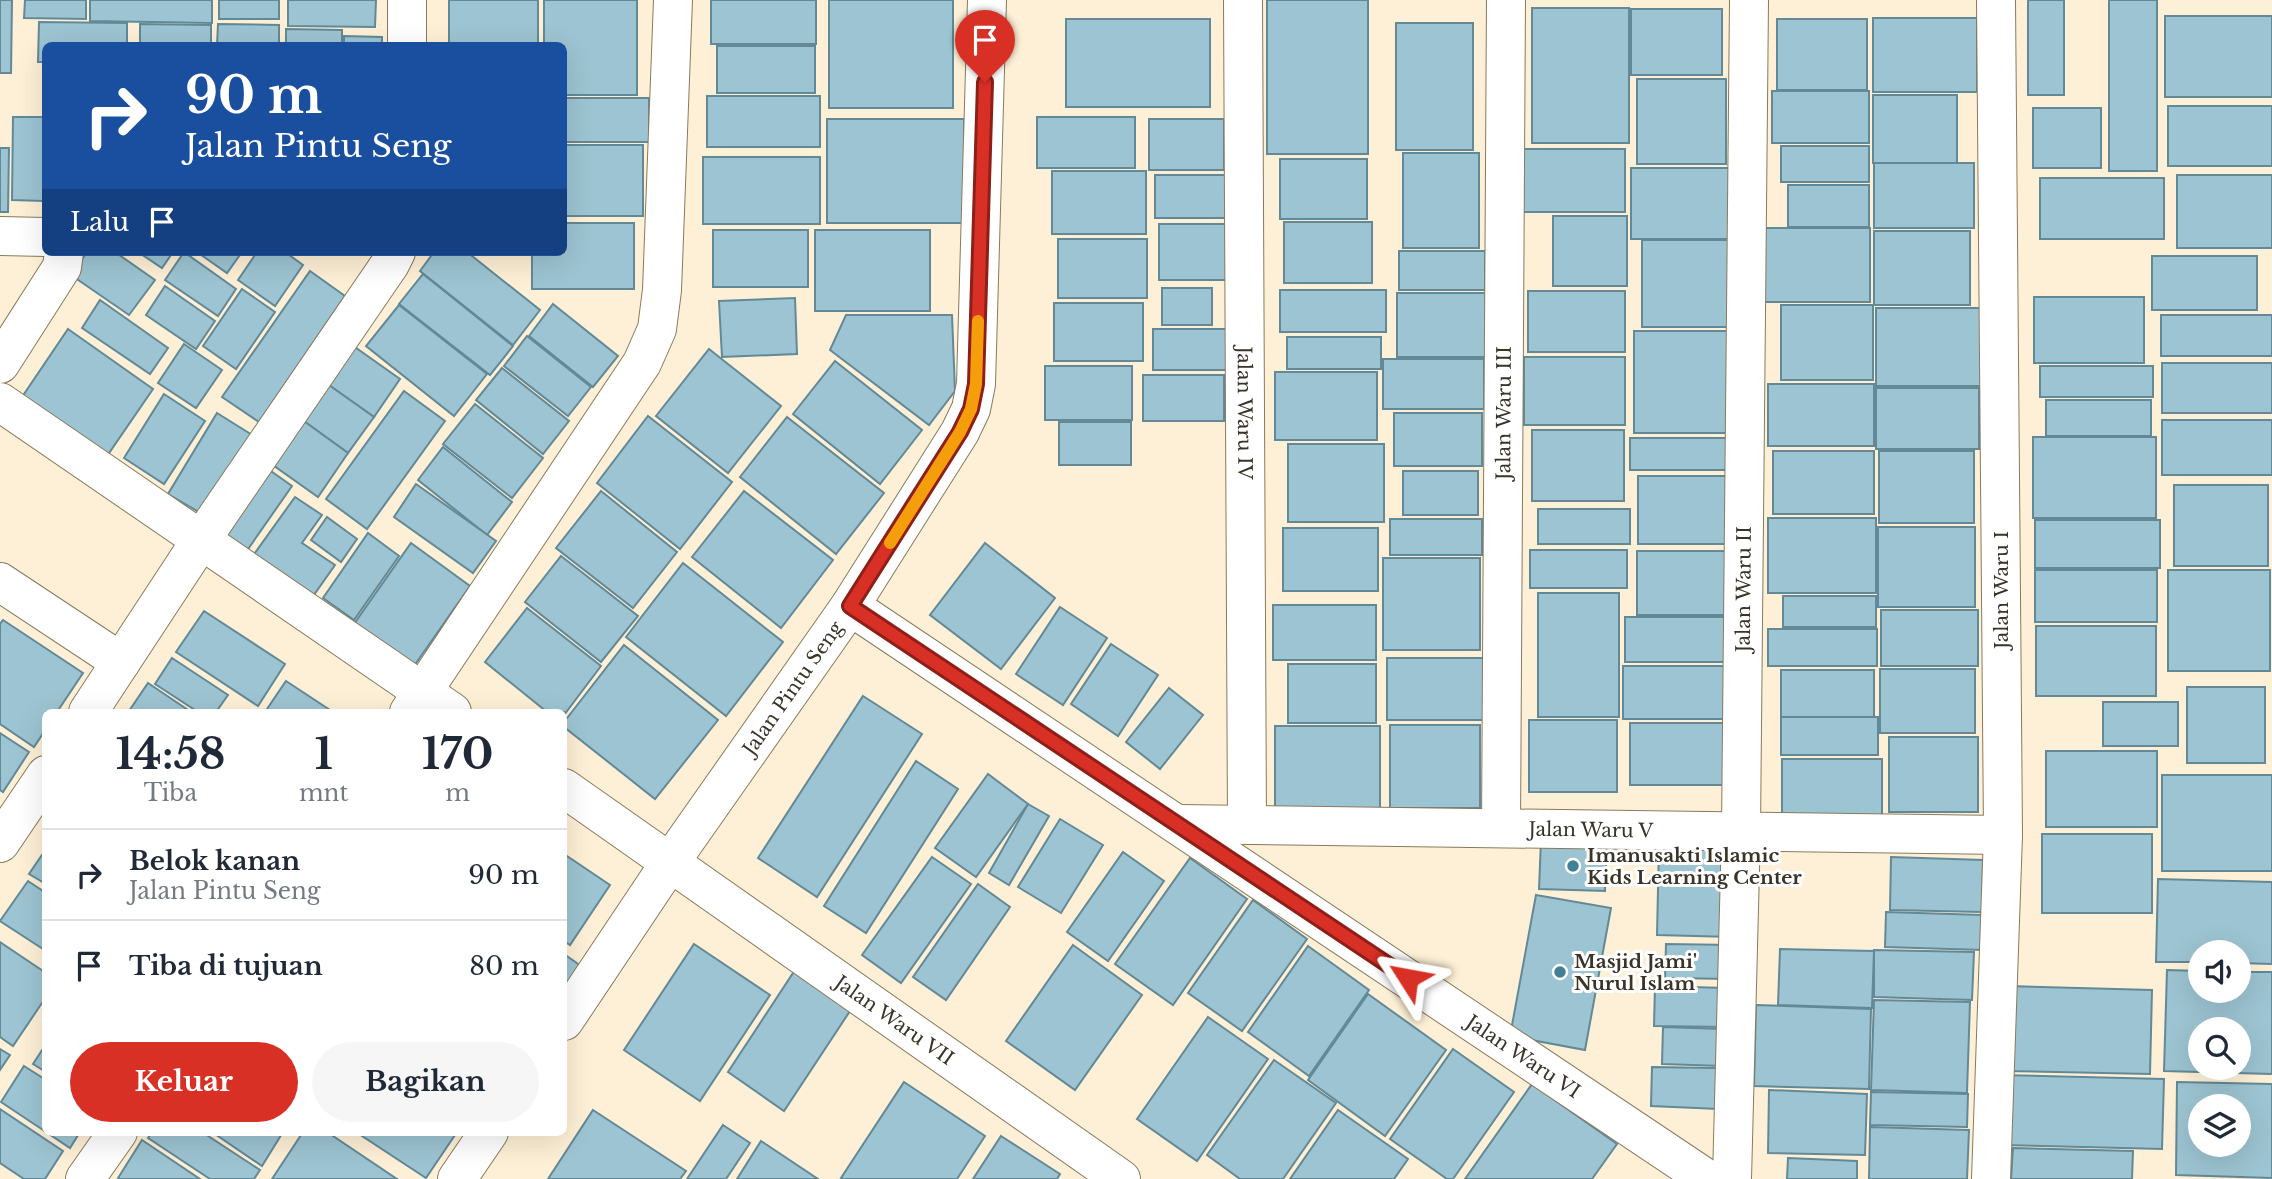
<!DOCTYPE html>
<html lang="id">
<head>
<meta charset="utf-8">
<style>
	:root { --surface:#fff; --page:#f6f6f7; --text:#1f2937; --muted:#747a83; --line:#e0e1e3; --accent:#d93025 }
	body { margin:0; font-family:"Libre Baskerville",serif; background:var(--page); color:var(--text); height:100vh; display:flex; flex-direction:column; font-size:26px; white-space:nowrap }
	* { box-sizing:border-box; margin:0 }
	p { font-size:23px; color:var(--muted) }
	.icon { flex:none; width:38px; height:38px; fill:none; stroke:currentColor; stroke-width:2; stroke-linecap:round; stroke-linejoin:round }
	.map { position:relative; flex:1; overflow:hidden }
	.side { position:absolute; left:42px; top:709px; width:525px; height:427px; display:flex; flex-direction:column; background:var(--surface); border-radius:10px; box-shadow:0 7px 28px #0002 }
	.side>* { flex:none }
	.top-card { position:absolute; left:42px; top:42px; width:525px; height:214px; border-radius:10px; box-shadow:0 7px 28px #0002; background:#1a4fa0; color:#fff; overflow:hidden }
	.tools { position:absolute; left:2188px; top:940px; display:grid; gap:14px }
	.tools a { display:grid; place-items:center; width:63px; height:63px; border-radius:50%; background:var(--surface); box-shadow:0 7px 28px #0002; font-size:35px }
	.pin { position:absolute; display:grid; place-items:center; width:60px; height:60px; color:#fff; margin:-72px -30px; border-radius:50% 50% 50% 0; rotate:-45deg; box-shadow:0 0 7px #0007 }
	.pin .icon { rotate:45deg }
	.me { position:absolute; width:77px; margin:-38px; rotate:304deg; stroke-linejoin:round; filter:drop-shadow(0 0 5px #0008) }
	.turn { display:flex; align-items:center; gap:24px; height:147px; padding:0 28px; font-size:32px }
	.turn .icon { width:91px; height:91px; stroke-width:2.5 }
	.turn b { display:block; font-size:49px; line-height:60px }
	.then { display:flex; align-items:center; height:66px; padding:0 28px; background:#0003; gap:14px; font-size:26px }
	.eta { display:flex; justify-content:space-evenly; align-items:center; height:119px; text-align:center }
	.eta b { font-size:42px; font-weight:800; line-height:49px }
	.cta { display:flex; gap:14px; margin-top:auto; padding:14px 28px }
	.cta a { flex:1; height:80px; border-radius:42px; background:var(--accent); color:#fff; font-size:28px; font-weight:800; line-height:80px; text-align:center }
	.cta a+a { background:var(--page); color:var(--text) }
	ul { padding:0; list-style:none }
	li { display:flex; align-items:center; gap:21px; height:91px; padding:0 28px; border-top:2px solid var(--line) }
	li div { flex:1 }
	li b { display:block; font-size:26px }
	li em { font-style:normal }
	.map>svg:first-child { display:block }
</style>
</head>
<body>
<div class="map">
<svg width="2272" height="1179" viewBox="0 0 2272 1179">
	<rect width="100%" height="100%" fill="#fef0d6"/>
	<g fill="#9dc4d2" stroke="#638996" stroke-width="2" fill-rule="evenodd">
		<path d="M0,0h12l-1,73h-11z"/>
		<path d="M25,0h61v19l-62,-1z"/>
		<path d="M90,0h122v23l-122,-2z"/>
		<rect x="219" y="0" width="60" height="19"/>
		<path d="M288,0h88l-1,27 -87,-1z"/>
		<rect x="449" y="0" width="89" height="46"/>
		<path d="M544,0h93v95h-73v-49h-20z"/>
		<rect x="711" y="0" width="105" height="44"/>
		<rect x="829" y="0" width="124" height="108"/>
		<rect x="1267" y="0" width="101" height="154"/>
		<rect x="2028" y="0" width="36" height="95"/>
		<rect x="2109" y="0" width="48" height="171"/>
		<rect x="1532" y="8" width="97" height="135"/>
		<rect x="1631" y="9" width="91" height="66"/>
		<rect x="2165" y="16" width="107" height="81"/>
		<rect x="1873" y="18" width="104" height="74"/>
		<rect x="1066" y="19" width="144" height="88"/>
		<rect x="1777" y="19" width="90" height="71"/>
		<path d="M39,22l88,1v23h-81v16h-8z"/>
		<rect x="1396" y="23" width="77" height="127"/>
		<path d="M140,24l71,1v21h-71z"/>
		<path d="M218,24l61,1v21h-62z"/>
		<path d="M286,29l56,1v16h-56z"/>
		<path d="M344,36l38,1v9h-38z"/>
		<rect x="717" y="46" width="98" height="47"/>
		<rect x="1637" y="79" width="89" height="85"/>
		<rect x="1772" y="91" width="97" height="52"/>
		<rect x="1873" y="95" width="84" height="68"/>
		<rect x="707" y="96" width="113" height="51"/>
		<rect x="564" y="98" width="85" height="44"/>
		<rect x="2168" y="106" width="104" height="60"/>
		<rect x="2033" y="108" width="68" height="60"/>
		<path d="M13,117h31l-1,84 -31,-1z"/>
		<rect x="1037" y="117" width="98" height="51"/>
		<rect x="827" y="119" width="137" height="104"/>
		<rect x="1149" y="119" width="75" height="51"/>
		<rect x="564" y="145" width="79" height="71"/>
		<rect x="1781" y="146" width="88" height="36"/>
		<path d="M0,148h9l-1,64h-8z"/>
		<rect x="1522" y="149" width="103" height="63"/>
		<rect x="1403" y="153" width="76" height="95"/>
		<rect x="703" y="157" width="117" height="67"/>
		<rect x="1280" y="159" width="87" height="60"/>
		<rect x="1874" y="163" width="100" height="65"/>
		<rect x="1631" y="168" width="103" height="71"/>
		<rect x="1052" y="171" width="94" height="63"/>
		<rect x="1155" y="175" width="76" height="43"/>
		<rect x="2177" y="175" width="95" height="73"/>
		<rect x="2040" y="178" width="124" height="61"/>
		<rect x="1788" y="185" width="81" height="42"/>
		<rect x="1553" y="216" width="74" height="70"/>
		<rect x="1284" y="222" width="88" height="61"/>
		<path d="M564,223h70v66h-102v-37h32z"/>
		<rect x="1159" y="224" width="73" height="56"/>
		<rect x="1764" y="228" width="106" height="74"/>
		<rect x="713" y="230" width="95" height="57"/>
		<rect x="815" y="230" width="115" height="81"/>
		<rect x="1874" y="231" width="96" height="74"/>
		<rect x="1058" y="239" width="89" height="59"/>
		<rect x="1642" y="240" width="90" height="87"/>
		<rect x="1399" y="251" width="86" height="39"/>
		<path d="M87,252h28l40,28 -26,35 -58,-40z"/>
		<path d="M138,252h35l-11,16z"/>
		<path d="M184,252l52,37 -18,27 -53,-36z"/>
		<path d="M197,252h45l-15,21z"/>
		<path d="M257,252h28l18,13 -28,41 -37,-26z"/>
		<path d="M434,252h33l73,58 -27,35 -93,-74z"/>
		<rect x="2152" y="256" width="105" height="54"/>
		<path d="M310,271l35,25 -86,126 -37,-25z"/>
		<path d="M423,274l90,72 -23,29 -91,-71z"/>
		<path d="M165,286l50,35 -19,28 -50,-34z"/>
		<rect x="1162" y="288" width="50" height="37"/>
		<path d="M242,289l33,23 -39,57 -33,-23z"/>
		<rect x="1280" y="290" width="106" height="42"/>
		<rect x="1528" y="291" width="97" height="61"/>
		<rect x="1397" y="293" width="89" height="64"/>
		<rect x="2034" y="297" width="110" height="66"/>
		<path d="M795,298l2,56 -75,3 -3,-56z"/>
		<path d="M100,300l68,48 -18,26 -68,-46z"/>
		<rect x="1054" y="303" width="89" height="58"/>
		<path d="M553,304l65,52 -25,31 -64,-51z"/>
		<path d="M399,305l88,69 -33,42 -88,-70z"/>
		<rect x="1781" y="305" width="92" height="75"/>
		<rect x="1876" y="308" width="111" height="78"/>
		<path d="M846,315h106l3,76 -26,34 -99,-75z"/>
		<rect x="2161" y="315" width="111" height="41"/>
		<path d="M68,329l85,60 -46,67 -85,-59z"/>
		<rect x="1153" y="329" width="80" height="41"/>
		<rect x="1634" y="331" width="96" height="102"/>
		<path d="M527,336l64,51 -23,29 -64,-50z"/>
		<rect x="1287" y="337" width="94" height="32"/>
		<path d="M184,344l38,26 -26,38 -38,-25z"/>
		<path d="M352,345l48,34 -26,38 -48,-34z"/>
		<path d="M709,349l72,57 -53,67 -72,-57z"/>
		<rect x="1524" y="357" width="101" height="68"/>
		<rect x="1383" y="359" width="101" height="50"/>
		<path d="M835,361l87,69 -42,54 -87,-70z"/>
		<rect x="2162" y="363" width="110" height="50"/>
		<rect x="1045" y="366" width="87" height="54"/>
		<rect x="2040" y="366" width="113" height="31"/>
		<path d="M502,368l67,53 -26,33 -67,-54z"/>
		<rect x="1275" y="372" width="102" height="68"/>
		<rect x="1143" y="375" width="81" height="46"/>
		<path d="M326,383l48,34 -26,36 -47,-34z"/>
		<rect x="1768" y="384" width="106" height="62"/>
		<rect x="1876" y="388" width="103" height="61"/>
		<path d="M404,391l41,30 -78,108 -41,-30z"/>
		<path d="M164,394l41,27 -41,63 -40,-26z"/>
		<rect x="2046" y="400" width="105" height="36"/>
		<path d="M475,404l68,54 -31,40 -69,-54z"/>
		<path d="M217,413l40,25 -48,80 -41,-24z"/>
		<rect x="1394" y="413" width="88" height="53"/>
		<path d="M648,416l84,66 -52,67 -83,-66z"/>
		<path d="M787,417l97,76 -48,61 -96,-77z"/>
		<path d="M301,419l47,34 -30,44 -48,-34z"/>
		<rect x="2162" y="420" width="110" height="55"/>
		<rect x="1059" y="422" width="72" height="43"/>
		<rect x="1532" y="430" width="92" height="71"/>
		<rect x="2033" y="437" width="123" height="81"/>
		<rect x="1630" y="438" width="100" height="32"/>
		<rect x="1288" y="444" width="96" height="78"/>
		<path d="M443,447l69,55 -25,33 -69,-55z"/>
		<rect x="1773" y="451" width="101" height="63"/>
		<rect x="1879" y="451" width="95" height="72"/>
		<path d="M261,464l31,22 -46,66 -31,-21z"/>
		<rect x="1403" y="471" width="75" height="44"/>
		<rect x="1638" y="476" width="91" height="68"/>
		<path d="M416,484l80,57 -23,32 -79,-56z"/>
		<rect x="2174" y="485" width="94" height="81"/>
		<path d="M601,491l76,61 -44,56 -77,-60z"/>
		<path d="M744,491l89,69 -52,68 -89,-71z"/>
		<path d="M295,497l27,18 -20,28 33,22 -24,34 -59,-42z"/>
		<rect x="1538" y="509" width="92" height="35"/>
		<path d="M327,517l30,22 -16,23 -30,-22z"/>
		<rect x="1768" y="518" width="108" height="75"/>
		<rect x="1390" y="519" width="92" height="36"/>
		<rect x="2035" y="520" width="125" height="48"/>
		<rect x="1878" y="527" width="97" height="80"/>
		<rect x="1283" y="528" width="95" height="63"/>
		<path d="M368,533l31,23 -45,64 -31,-22z"/>
		<path d="M411,543l59,43 -56,80 -60,-42z"/>
		<path d="M985,543l70,55 -54,71 -71,-54z"/>
		<rect x="1530" y="550" width="97" height="38"/>
		<rect x="1637" y="551" width="95" height="64"/>
		<path d="M561,556l77,60 -37,46 -76,-60z"/>
		<rect x="1383" y="558" width="97" height="92"/>
		<path d="M683,563l100,79 -57,74 -100,-79z"/>
		<rect x="2035" y="570" width="122" height="52"/>
		<rect x="2168" y="570" width="102" height="101"/>
		<rect x="1538" y="593" width="81" height="124"/>
		<rect x="1783" y="596" width="93" height="31"/>
		<rect x="1273" y="605" width="103" height="55"/>
		<path d="M1060,607l47,31 -44,67 -47,-31z"/>
		<path d="M527,608l74,58 -37,49v-3h-17l-62,-50z"/>
		<rect x="1881" y="610" width="97" height="56"/>
		<path d="M204,611l81,53 -27,42 -82,-54z"/>
		<rect x="1625" y="617" width="108" height="45"/>
		<path d="M3,620l80,53 -26,39h-11v17l-12,18 -34,-23v-100z"/>
		<rect x="2036" y="626" width="120" height="70"/>
		<rect x="1768" y="629" width="109" height="37"/>
		<path d="M1111,644l47,31 -40,61 -47,-32z"/>
		<path d="M624,645l94,75 -63,79 -91,-72v-5z"/>
		<path d="M172,658l56,37 -12,17h-18l-43,-28z"/>
		<rect x="1387" y="658" width="96" height="62"/>
		<rect x="1288" y="664" width="88" height="59"/>
		<rect x="1623" y="666" width="108" height="53"/>
		<rect x="1880" y="669" width="95" height="64"/>
		<rect x="1781" y="670" width="93" height="47"/>
		<path d="M286,681l47,31h-68z"/>
		<path d="M148,683l43,29 -62,-1z"/>
		<rect x="2187" y="687" width="78" height="76"/>
		<path d="M1169,688l34,27 -43,54 -34,-27z"/>
		<path d="M863,696l59,38 -105,163 -59,-39z"/>
		<rect x="2103" y="702" width="75" height="44"/>
		<rect x="1781" y="717" width="97" height="38"/>
		<rect x="1529" y="720" width="88" height="72"/>
		<rect x="1630" y="723" width="100" height="62"/>
		<rect x="1390" y="725" width="90" height="83"/>
		<rect x="1275" y="726" width="105" height="96"/>
		<path d="M0,733l29,19 -26,40 -3,-2z"/>
		<rect x="1889" y="737" width="89" height="75"/>
		<rect x="2046" y="751" width="111" height="76"/>
		<rect x="1782" y="759" width="100" height="62"/>
		<path d="M916,761l42,28 -92,144 -42,-27z"/>
		<path d="M988,774l40,30 -52,73 -41,-29z"/>
		<rect x="2162" y="775" width="110" height="96"/>
		<path d="M1028,804l21,12 -40,69 -20,-12z"/>
		<path d="M1060,819l43,26 -42,68 -43,-26z"/>
		<rect x="2042" y="834" width="110" height="79"/>
		<path d="M1541,840l66,3 -2,48 -66,-2z"/>
		<path d="M1659,844l75,2 -2,91 -75,-2z"/>
		<path d="M46,849v35l-17,-10z"/>
		<path d="M1123,852l41,29 -56,80 -41,-29z"/>
		<path d="M564,854l46,31 -40,60 -6,-4z"/>
		<path d="M932,857l39,27 -70,99 -39,-28z"/>
		<path d="M1891,857l92,3 -1,52 -92,-2z"/>
		<path d="M1190,858l57,41 -74,106 -58,-41z"/>
		<path d="M2158,879l114,3v82l-34,-1v-11h-38v10h-44z"/>
		<path d="M28,881l18,12v58l-46,-30z"/>
		<path d="M978,884l32,23 -64,93 -33,-23z"/>
		<path d="M1536,895l75,13 -26,142 -75,-14z"/>
		<path d="M1253,900l54,39 -65,92 -54,-38z"/>
		<path d="M1886,912l97,3 -1,35 -97,-3z"/>
		<path d="M0,942l46,31v24l-33,49 -13,-9z"/>
		<path d="M694,944l76,51 -70,106 -76,-51z"/>
		<path d="M1666,944l68,1 -1,34 -68,-1z"/>
		<path d="M1073,945l69,50 -67,95 -69,-49z"/>
		<path d="M1308,946l61,44 -60,86 -61,-44z"/>
		<path d="M1780,949l94,2 -2,57 -94,-3z"/>
		<path d="M1874,950l100,2 -2,48 -98,-3z"/>
		<path d="M564,954l17,12 -17,27z"/>
		<path d="M795,970l57,38 -68,103 -56,-39z"/>
		<path d="M2167,970l33,1v19h38v-18h34v102l-108,-3zM2200,1029h38v39h-38z"/>
		<path d="M1655,986l71,2v39l-72,-1z"/>
		<path d="M2008,986l144,4 -2,84 -145,-3z"/>
		<path d="M1368,994l78,56 -61,86 -77,-56z"/>
		<path d="M1874,1000l96,2 -3,91 -96,-3z"/>
		<path d="M1756,1005l115,4 -2,80 -115,-3z"/>
		<path d="M1208,1017l60,42 -71,102 -60,-42z"/>
		<path d="M1663,1027l60,2 -1,37 -60,-2z"/>
		<path d="M46,1044v28l-13,-8z"/>
		<path d="M0,1049l10,6 -10,15z"/>
		<path d="M1453,1049l61,43 -61,87h-6l-57,-40z"/>
		<path d="M1274,1060l62,43 -53,76h-43l-33,-24z"/>
		<path d="M24,1066l22,14v52l-45,-30z"/>
		<path d="M1652,1067l66,1v41l-67,-3z"/>
		<path d="M2000,1075l164,4 -2,70 -163,-4z"/>
		<path d="M904,1082l81,54 -28,43h-113l-3,-1z"/>
		<path d="M2177,1082l95,2v94l-96,-3zM2200,1106h38v38h-38z"/>
		<path d="M1532,1084l85,60 -25,35h-127z"/>
		<path d="M1769,1090l98,4 -2,61 -97,-2z"/>
		<path d="M1871,1092l97,2 -1,33 -97,-2z"/>
		<path d="M0,1109l63,42 -18,28h-21l-24,-16z"/>
		<path d="M593,1110l93,61 -6,8h-132z"/>
		<path d="M1338,1110l70,49 -14,20h-104z"/>
		<path d="M723,1125l27,18 -24,36h-39z"/>
		<path d="M1870,1127l99,3 -2,49h-98z"/>
		<path d="M46,1132h34l-10,16z"/>
		<path d="M152,1132h50l58,38 -6,9h-44l-62,-41z"/>
		<path d="M212,1132h71l-21,34z"/>
		<path d="M303,1132h24l70,47h-125z"/>
		<path d="M356,1132h101l-31,46z"/>
		<path d="M1001,1136l59,38 -3,5h-84z"/>
		<path d="M142,1140l58,39h-80l-2,-1z"/>
		<path d="M761,1141l57,38h-81z"/>
		<path d="M2013,1148l120,3 -1,28h-121z"/>
		<path d="M1788,1158l69,3v18h-70z"/>
	</g>
	<g fill="none" stroke-linecap="round" stroke-linejoin="round">
		<g stroke="#897a5d" stroke-width="40">
			<g id="minor">
				<path d="M407,0v46"/>
				<path id="s1" d="M1243,0l4,825"/>
				<path d="M0,236l46,1"/>
				<path d="M0,364l62,-97 2,-15"/>
				<path d="M0,402l452,310"/>
				<path d="M0,582l121,80"/>
				<path id="s2" d="M850,606l857,573"/>
				<path d="M88,712l113,-172 189,-276 6,-12"/>
				<path d="M409,712l233,-349 15,-34 5,-39 11,-290"/>
				<path id="s3" d="M564,788l557,391"/>
				<path id="s4" d="M1178,824l825,11"/>
				<path id="s5" d="M1501,828l5,-828"/>
				<path d="M0,843l46,-68"/>
				<path id="s6" d="M564,1021l107,-160 179,-255 110,-174 11,-23 5,-25 11,-384"/>
				<path d="M85,1179l33,-47"/>
				<path d="M457,1179l32,-47"/>
				<path id="s7" d="M1732,1179l9,-348 8,-831"/>
				<path d="M1991,1179l12,-344 -7,-835"/>
			</g>
		</g>
		<use href="#minor" stroke="#fff" stroke-width="38"/>
	</g>
	<g fill="none" stroke-linecap="round" stroke-linejoin="round">
		<g stroke="#8d1f18" stroke-width="18">
			<path id="route" d="M985,82l-9,302 -5,25 -11,23 -110,174 558,372"/>
		</g>
		<use href="#route" stroke="#d93025" stroke-width="12"/>
		<path stroke="#f59e0b" stroke-width="12" d="M890,543l70,-111 11,-23 5,-25 2,-63"/>
	</g>
	<g fill="#428195" stroke="#fff" stroke-width="2.5">
		<circle cx="1573" cy="866" r="7"/>
		<circle cx="1560" cy="972" r="7"/>
	</g>
	<g text-anchor="middle" stroke-width="6" stroke-linejoin="round" paint-order="stroke">
		<g font-size="19" fill="#3a3327" stroke="#fff">
			<text dy="7" stroke="none"><textPath href="#s1" startOffset="413">Jalan Waru IV</textPath></text>
			<text dy="7" stroke="none"><textPath href="#s5" startOffset="415">Jalan Waru III</textPath></text>
			<text dy="7" stroke="none"><textPath href="#s7" startOffset="590">Jalan Waru II</textPath></text>
			<text transform="translate(2001 590) rotate(-90)" y="7">Jalan Waru I</text>
			<text dy="7" stroke="none"><textPath href="#s6" startOffset="404">Jalan Pintu Seng</textPath></text>
			<text dy="7" stroke="none"><textPath href="#s4" startOffset="413">Jalan Waru V</textPath></text>
			<text dy="7" stroke="none"><textPath href="#s3" startOffset="404">Jalan Waru VII</textPath></text>
			<text dy="7" stroke="none"><textPath href="#s2" startOffset="810">Jalan Waru VI</textPath></text>
		</g>
		<g font-size="19" font-weight="bold" fill="#3a3327" stroke="#fff" text-anchor="start">
			<text x="1587" y="862">Imanusakti Islamic<tspan x="1587" dy="22">Kids Learning Center</tspan></text>
			<text x="1574" y="968">Masjid Jami'<tspan x="1574" dy="22">Nurul Islam</tspan></text>
		</g>
	</g>
</svg>
<div class="tools">
<a><svg class="icon" aria-label="sound" viewBox="0 0 24 24"><path d="M4 9h4l5-4v14l-5-4H4zM17 9q2 3 0 6"/></svg></a>
<a><svg class="icon" aria-label="search" viewBox="0 0 24 24"><circle cx="10" cy="10" r="6"/><path d="M15 15l6 6"/></svg></a>
<a><svg class="icon" aria-label="layers" viewBox="0 0 24 24"><path d="M12 4l9 5-9 5-9-5zM3 14l9 5 9-5"/></svg></a>
</div>
<div class="pin" style="left:985px;top:82px;background:#d93025"><svg class="icon" aria-label="arrive" viewBox="0 0 24 24"><path d="M6 21V4h12l-3 4 3 4H6"/></svg></div>
<svg class="me" style="left:1408px;top:978px" viewBox="-20 -20 40 40"><path d="M0-17L14 15 0 8-14 15z" fill="#d93025" stroke="#fff" stroke-width="4"/></svg>
<div class="top-card">
<div class="turn"><svg class="icon" aria-label="right" viewBox="0 0 24 24"><path d="M7 20v-9h11M14 6l5 5-5 5"/></svg><div><b>90 m</b>Jalan Pintu Seng</div></div>
<div class="then">Lalu<svg class="icon" aria-label="arrive" viewBox="0 0 24 24"><path d="M6 21V4h12l-3 4 3 4H6"/></svg></div>
</div>
<section class="side">
<div class="eta">
<div><b>14:58</b><p>Tiba</p></div>
<div><b>1</b><p>mnt</p></div>
<div><b>170</b><p>m</p></div>
</div>
<ul>
<li><svg class="icon" aria-label="right" viewBox="0 0 24 24"><path d="M7 20v-9h11M14 6l5 5-5 5"/></svg><div><b>Belok kanan</b><p>Jalan Pintu Seng</p></div><em>90 m</em></li>
<li><svg class="icon" aria-label="arrive" viewBox="0 0 24 24"><path d="M6 21V4h12l-3 4 3 4H6"/></svg><div><b>Tiba di tujuan</b></div><em>80 m</em></li>
</ul>
<div class="cta"><a>Keluar</a><a>Bagikan</a></div>
</section>
</div>
</body>
</html>
